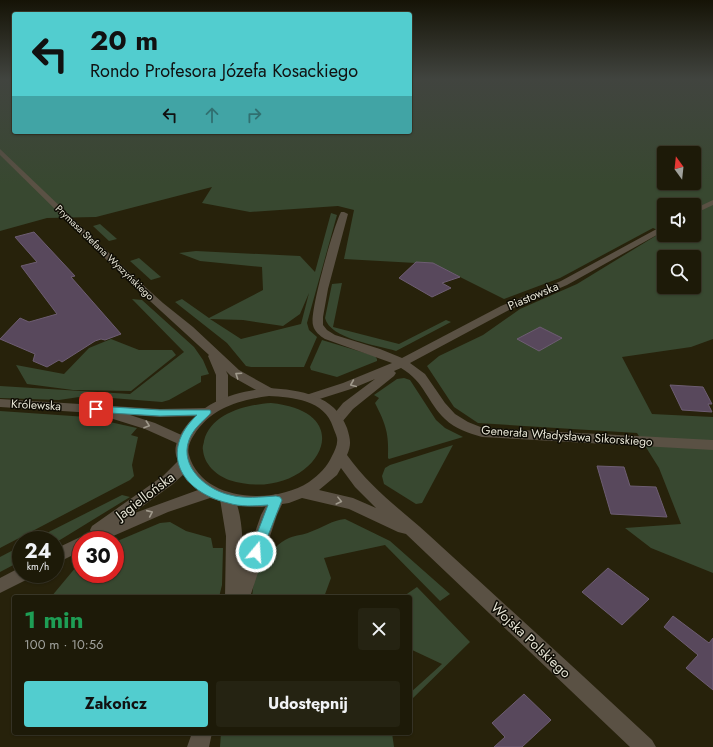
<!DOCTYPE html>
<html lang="pl">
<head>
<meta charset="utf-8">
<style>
	:root { --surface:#1d1a08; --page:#252312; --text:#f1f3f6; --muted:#a0a19c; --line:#3b3829; --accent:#52cdcf }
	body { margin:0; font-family:Jost,sans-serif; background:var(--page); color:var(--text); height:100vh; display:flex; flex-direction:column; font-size:15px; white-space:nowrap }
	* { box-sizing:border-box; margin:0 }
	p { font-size:13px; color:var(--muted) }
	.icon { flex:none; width:22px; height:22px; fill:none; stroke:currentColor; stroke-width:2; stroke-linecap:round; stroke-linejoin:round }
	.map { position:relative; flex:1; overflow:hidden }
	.panel { position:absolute; left:12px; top:595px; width:400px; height:140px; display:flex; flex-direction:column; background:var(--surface); border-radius:4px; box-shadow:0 1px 3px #0004,0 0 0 1px var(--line) }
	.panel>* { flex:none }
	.guide { position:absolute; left:12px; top:12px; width:400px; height:122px; border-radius:4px; box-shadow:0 1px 3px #0004,0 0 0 1px var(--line); background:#52cdcf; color:#111; overflow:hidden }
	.needle { width:26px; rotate:345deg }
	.buttons { position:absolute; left:657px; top:146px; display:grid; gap:8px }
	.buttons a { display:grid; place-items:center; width:44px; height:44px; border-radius:4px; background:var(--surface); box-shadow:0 1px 3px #0004,0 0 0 1px var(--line); font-size:20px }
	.speed { position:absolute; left:12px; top:531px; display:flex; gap:8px; font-size:20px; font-weight:700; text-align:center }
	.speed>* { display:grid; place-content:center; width:52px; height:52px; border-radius:50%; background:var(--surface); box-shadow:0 1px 3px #0004,0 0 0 1px var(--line); line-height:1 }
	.speed small { font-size:10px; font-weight:400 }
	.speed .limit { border:6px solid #d22; background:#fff; color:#111 }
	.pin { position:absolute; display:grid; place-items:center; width:34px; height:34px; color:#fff; margin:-17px; border-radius:8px; box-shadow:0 2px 6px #0006 }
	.me { position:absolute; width:44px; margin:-22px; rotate:18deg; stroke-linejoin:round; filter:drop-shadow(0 0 3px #0008) }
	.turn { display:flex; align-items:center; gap:14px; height:84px; padding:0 12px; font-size:18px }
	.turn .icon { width:52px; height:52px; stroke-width:2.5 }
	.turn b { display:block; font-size:28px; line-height:34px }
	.lanes { display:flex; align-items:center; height:38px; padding:0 12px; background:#0003; justify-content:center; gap:20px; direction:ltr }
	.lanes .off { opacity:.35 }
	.round { display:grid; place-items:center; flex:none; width:42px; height:42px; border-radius:4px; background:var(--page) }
	.overview { display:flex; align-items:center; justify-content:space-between; height:68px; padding:0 12px }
	h1 { font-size:24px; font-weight:700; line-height:30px; color:#1e9e55 }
	.primary-button { display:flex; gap:8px; margin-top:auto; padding:8px 12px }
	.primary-button a { flex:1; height:46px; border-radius:4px; background:var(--accent); color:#111; font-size:16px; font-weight:700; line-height:46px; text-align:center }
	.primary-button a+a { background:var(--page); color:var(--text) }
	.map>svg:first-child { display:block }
</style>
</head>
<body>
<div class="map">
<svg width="713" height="747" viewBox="0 0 713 747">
	<rect width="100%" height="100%" fill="#27220b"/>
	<g fill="#384830" fill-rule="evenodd">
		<path d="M0,79h14v53h396v-53h303v260l-22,8 -69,10 30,57 61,3v156l-62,-25 -26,-20 56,-4 -22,-56 -22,-35 -159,-10 -24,-16 -27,-41 12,-10 44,-21 37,-26 57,-25 85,-52 -9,-4 -93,50 -56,21 -70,-35 -90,-5 10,-49 -16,-4 -88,6 -48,-9 10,-16 -116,30 -49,1 -47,13zM664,153h30v30h-30zM664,205h30v30h-30zM664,257h30v30h-30z"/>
		<path d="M331,213l6,2 -30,108 2,7 8,7 -13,30h-53l-5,-1 -19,-23 -52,-41 7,-3 27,19 54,-28 -1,-23 -62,-6 -21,-8 17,-2 104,5 15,16zM309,293l-8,31 -60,15 -31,-20 33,1 40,6 17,-12z"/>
		<path d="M100,224l17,15 -8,2 -16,-15z"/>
		<path d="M139,258l22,19 -10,3 -21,-19z"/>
		<path d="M342,283l-9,44 66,17 47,-24 5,2 -55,29c-19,-6 -66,-12 -71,-33l7,-34z"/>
		<path d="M132,299l10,1 52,47 9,13 6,14 -8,2v6l-32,18 -7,2 -76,-6 -27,4 -59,-2v-12l130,8 54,-42z"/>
		<path d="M111,339l28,11h33l4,5 -45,36 -58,-1 -46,-6 -11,-19 48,9 25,-26z"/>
		<path d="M322,340l53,16 2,3v2l-40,16 -26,-7 -1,-3z"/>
		<path d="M404,378l6,2 26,40 9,8 18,9 -74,22 -1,-1c1,-25 -2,-33 -13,-55l4,-5 -5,-3 23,-16z"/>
		<path d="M271,403c98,10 39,103 -42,77 -13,-5 -25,-16 -26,-30 -1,-3 1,-7 1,-9 7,-28 42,-36 67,-38z"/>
		<path d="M0,411l87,6 50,11 -6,7 7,2 -6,28 2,11 -4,4 -130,68z"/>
		<path d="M453,445l-31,58 -6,1 -32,-20 -2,-8 3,-8 5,-3z"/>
		<path d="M122,495l8,2 -75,46v-3h-22z"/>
		<path d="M345,519l45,22 60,53 -10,7 -55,-56 -61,13 7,20 -7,19h-72l4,-34 10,-2c2,-9 14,-19 23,-23 7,-3 15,-3 21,-6 12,-4 22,-12 35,-13z"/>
		<path d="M170,522l16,9 25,7 2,10h10l-1,37 -3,12h-58l-3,-2 -4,2h-103l30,-36v13h34v-32l45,-19z"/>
		<path d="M21,546v15l-21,11v-15z"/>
		<path d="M417,587l53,55 -60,59v-8l32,-29 -32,-15v-52l-6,-1z"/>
		<path d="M221,733h171l2,14h-174z"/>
	</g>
	<g fill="#58485c" stroke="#6d5d72">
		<path d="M34,232l41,44 -4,1 50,57 -16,6 -4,-1 -6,2 -33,21 -3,-2 -12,7 -14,-6 2,-7 -35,-15 20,-21 9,4 28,-8 -36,-48 16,-4 -22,-25z"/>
		<path d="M416,262l17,1 27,14 -18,6 9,5 -19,9 -33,-19z"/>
		<path d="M540,327l22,11 -23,13 -22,-12z"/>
		<path d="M670,385l33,2 9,17h-4l4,8 -30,-2z"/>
		<path d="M597,466l27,1 6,19 26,1 11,30 -56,-3z"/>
		<path d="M608,568l41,31 -27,26 -40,-33z"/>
		<path d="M673,616l36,27 4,-5v52l-27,-22 12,-13 -34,-28z"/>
		<path d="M524,694l27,26 -29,27h-28l11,-10 -13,-14z"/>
	</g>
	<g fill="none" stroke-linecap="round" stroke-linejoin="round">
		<g fill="#5a5144" fill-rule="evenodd">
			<path d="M0,149l132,126 31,28 30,24 46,43 34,19 2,3 -2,3h-8l-34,-19 -5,-5 2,4v28l-2,3h-8l-2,-3v-28l-8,-19 1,-1 -83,-76 -126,-124z"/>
			<path d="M713,200v5l-19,9v-5z"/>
			<path d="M341,212h3l4,2 -20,75 -5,28v8l4,5 8,5 45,14 22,9 99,-52 60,-25 103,-56v6l-97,54 -58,25 -99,53 15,11 20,29 10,11 13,8 15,6 230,12v10l-231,-13c-13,-4 -27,-8 -37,-18 -18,-17 -20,-37 -44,-51l-7,3 2,2 -2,3 -41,33 -11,13 -5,1 -5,-1 -2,-3 13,-16 32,-24 -24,10 -41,13 -4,-1 -2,-3 2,-3 37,-12 49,-20 -67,-24c-5,-3 -11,-8 -12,-14 -4,-12 21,-100 28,-113z"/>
			<path d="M0,399l160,10 47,-1 5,1 1,3 -1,3 -5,1 -47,1 -30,-2 25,8 33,15 2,3 -2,3 -5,2 -38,-17 -35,-11 -1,-4 -109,-7z"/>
			<path d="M228,493l5,2c10,18 10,51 10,72l18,-52 10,-19 5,-2 5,2 3,4 -7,15 -27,82h-25l1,-61 -6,-37 3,-4z"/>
			<path d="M192,733h20l-3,14h-22z"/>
		</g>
		<g fill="#5a5144" fill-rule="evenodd">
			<path d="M269,388c31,2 66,7 78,40 3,10 5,16 0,27 26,37 63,61 95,92 70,64 140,128 210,193l4,7h-26l-224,-213 -8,-2 -49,-23 -47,-11 -13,5 -27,4 -27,-1 -25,-8 -42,14 -64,28h-23v11l-26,13v-15l36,-17 -1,-2 2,-4 71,-50 15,-15c-5,-11 -2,-19 4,-29 20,-31 52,-40 87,-44zM269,396c23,1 56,4 64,31 1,3 3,7 4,11 1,6 -2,12 -5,18 -5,11 -13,19 -23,26 -35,23 -107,20 -120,-27 -2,-7 1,-14 5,-20 17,-27 45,-35 75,-39zM341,468l14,19 21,21 -23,-10 -34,-8 18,-15zM184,474l3,7 11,9 -66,24 41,-30z"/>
			<path d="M21,567v7h9l-2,5 -28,14v-15z"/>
		</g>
	</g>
	<defs><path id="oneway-chevron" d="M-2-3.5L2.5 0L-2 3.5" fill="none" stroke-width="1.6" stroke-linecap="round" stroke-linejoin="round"/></defs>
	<g stroke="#a09a8c">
		<use href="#oneway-chevron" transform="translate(238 375) rotate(-146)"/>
		<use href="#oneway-chevron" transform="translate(353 384) rotate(157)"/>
		<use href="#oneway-chevron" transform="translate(147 425) rotate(19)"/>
		<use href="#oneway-chevron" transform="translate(339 501) rotate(14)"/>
		<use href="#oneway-chevron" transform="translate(150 513) rotate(-24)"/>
	</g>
	<linearGradient id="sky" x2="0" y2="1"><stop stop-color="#151306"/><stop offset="0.43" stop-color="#41443f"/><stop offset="1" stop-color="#41443f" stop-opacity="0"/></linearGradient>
	<rect width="713" height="184" fill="url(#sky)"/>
	<path fill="#52cdcf" stroke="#358587" d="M96,406l64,4h50l1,2 -1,2c-8,8 -17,15 -21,26 -10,27 18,50 41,55 15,4 30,2 46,1l4,1 2,3 -22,56 -4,1 -4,-1 -2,-4 18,-47c-14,1 -27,2 -40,-2 -47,-11 -70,-51 -31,-88l-37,1 -67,-4 -2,-3 2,-2z"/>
	<g text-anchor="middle" stroke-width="3" stroke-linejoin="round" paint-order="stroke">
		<g font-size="10" fill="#e6e4d5" stroke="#0e0c04">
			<text transform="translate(105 252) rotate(44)" y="4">Prymasa Stefana Wyszyńskiego</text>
		</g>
		<g font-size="12" fill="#e6e4d5" stroke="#0e0c04">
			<text transform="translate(533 296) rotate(-23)" y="4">Piastowska</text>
			<text transform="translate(36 405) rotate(3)" y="4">Królewska</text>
			<text transform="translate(567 436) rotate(4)" y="4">Generała Władysława Sikorskiego</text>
		</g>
		<g font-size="14" fill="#e6e4d5" stroke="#0e0c04">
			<text transform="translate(145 496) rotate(-37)" y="5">Jagiellońska</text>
			<text transform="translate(531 640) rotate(43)" y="5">Wojska Polskiego</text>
		</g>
	</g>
</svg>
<div class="buttons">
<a><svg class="needle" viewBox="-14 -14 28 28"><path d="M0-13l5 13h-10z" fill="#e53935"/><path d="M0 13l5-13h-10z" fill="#a0a19c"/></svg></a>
<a><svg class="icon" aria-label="sound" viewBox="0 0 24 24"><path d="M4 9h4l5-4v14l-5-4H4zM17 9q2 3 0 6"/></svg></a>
<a><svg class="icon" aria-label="search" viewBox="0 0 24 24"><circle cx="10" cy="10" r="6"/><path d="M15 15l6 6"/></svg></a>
</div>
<div class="speed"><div>24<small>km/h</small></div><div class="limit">30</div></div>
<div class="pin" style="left:96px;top:409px;background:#d93025"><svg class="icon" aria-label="arrive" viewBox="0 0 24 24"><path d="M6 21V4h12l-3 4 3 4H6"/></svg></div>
<svg class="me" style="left:256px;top:552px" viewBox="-20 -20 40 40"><circle r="17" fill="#52cdcf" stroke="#fff" stroke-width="3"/><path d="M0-11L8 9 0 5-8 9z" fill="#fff"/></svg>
<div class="guide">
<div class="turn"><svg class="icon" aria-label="left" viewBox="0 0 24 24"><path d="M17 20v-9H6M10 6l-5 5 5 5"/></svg><div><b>20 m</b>Rondo Profesora Józefa Kosackiego</div></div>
<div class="lanes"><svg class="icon" aria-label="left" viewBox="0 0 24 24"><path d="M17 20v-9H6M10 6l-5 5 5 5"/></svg><svg class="icon off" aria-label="ahead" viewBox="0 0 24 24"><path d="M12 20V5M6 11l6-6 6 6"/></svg><svg class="icon off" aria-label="right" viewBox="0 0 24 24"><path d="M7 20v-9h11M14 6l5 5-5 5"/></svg></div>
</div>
<section class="panel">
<div class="overview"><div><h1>1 min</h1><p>100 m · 10:56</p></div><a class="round"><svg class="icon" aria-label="close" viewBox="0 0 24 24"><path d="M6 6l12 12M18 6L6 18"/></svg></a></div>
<div class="primary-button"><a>Zakończ</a><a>Udostępnij</a></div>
</section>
</div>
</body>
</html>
